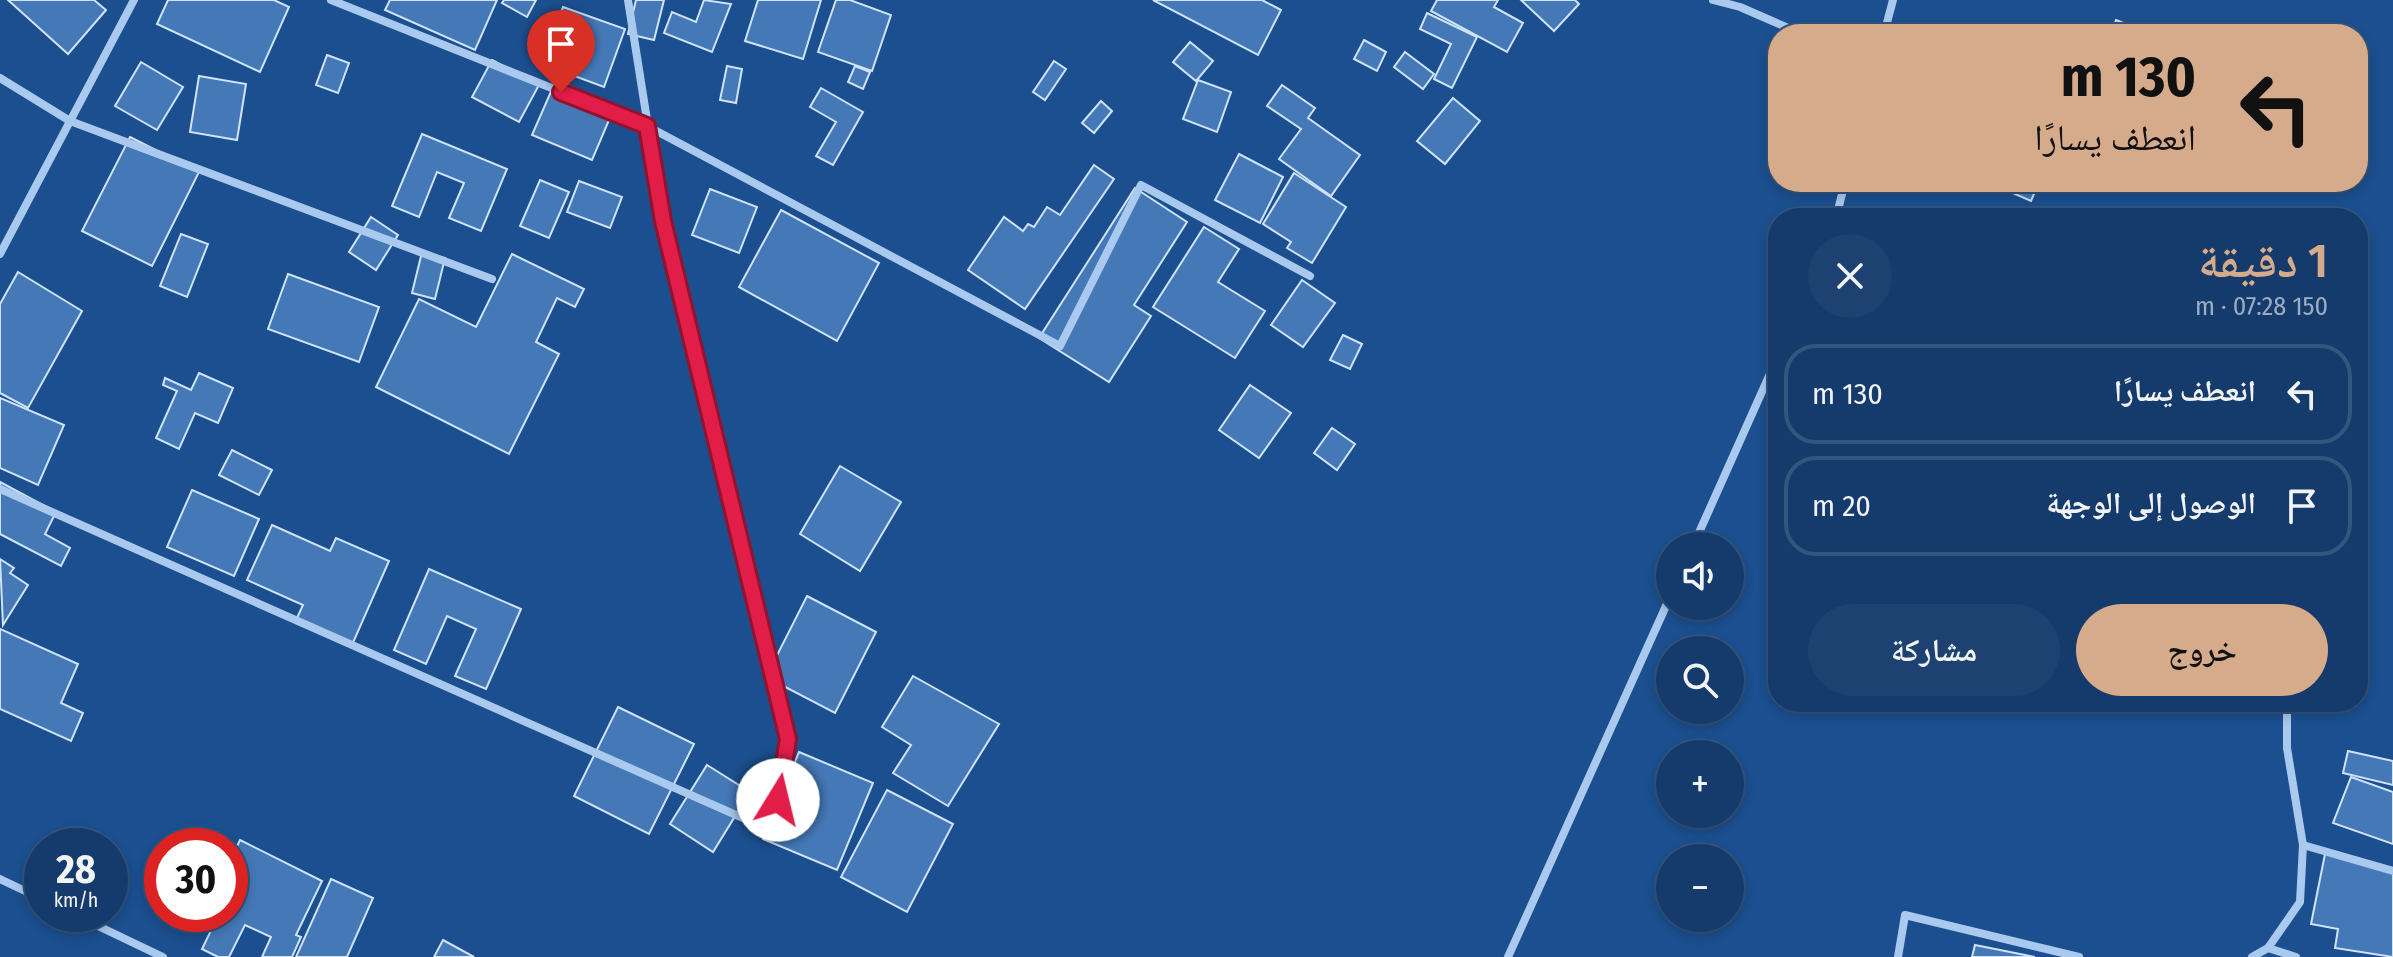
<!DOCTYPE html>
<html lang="ar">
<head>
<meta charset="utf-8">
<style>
	:root { --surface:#143b6b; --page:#1d4271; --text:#f1f3f6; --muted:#9dadc1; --line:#33557e; --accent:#d6ab8b }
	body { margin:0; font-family:"Fira Sans Condensed","Noto Naskh Arabic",sans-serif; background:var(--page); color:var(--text); direction:rtl; height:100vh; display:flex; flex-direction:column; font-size:30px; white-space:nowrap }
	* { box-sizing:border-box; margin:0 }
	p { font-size:26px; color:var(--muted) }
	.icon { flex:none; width:44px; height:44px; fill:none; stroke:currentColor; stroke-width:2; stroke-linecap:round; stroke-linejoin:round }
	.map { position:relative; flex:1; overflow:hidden; direction:ltr }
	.panel { position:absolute; left:1768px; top:208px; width:600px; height:504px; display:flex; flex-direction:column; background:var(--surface); border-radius:32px; box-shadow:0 4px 12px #0003,0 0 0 2px var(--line); direction:rtl }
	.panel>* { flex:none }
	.top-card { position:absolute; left:1768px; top:24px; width:600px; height:168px; border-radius:32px; box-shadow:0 4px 12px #0003,0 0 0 2px var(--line); direction:rtl; background:#d6ab8b; color:#111; overflow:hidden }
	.buttons { position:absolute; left:1656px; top:532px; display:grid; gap:16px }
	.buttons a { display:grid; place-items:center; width:88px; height:88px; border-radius:50%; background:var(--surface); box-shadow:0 4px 12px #0003,0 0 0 2px var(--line); font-size:40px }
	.speed { position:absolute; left:24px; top:828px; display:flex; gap:16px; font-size:40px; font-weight:700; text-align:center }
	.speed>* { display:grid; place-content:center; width:104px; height:104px; border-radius:50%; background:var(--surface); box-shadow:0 4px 12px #0003,0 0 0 2px var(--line); line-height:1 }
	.speed small { font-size:20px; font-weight:400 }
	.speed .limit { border:12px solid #d22; background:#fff; color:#111 }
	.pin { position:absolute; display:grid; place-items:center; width:68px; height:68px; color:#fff; margin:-82px -34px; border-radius:50% 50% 50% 0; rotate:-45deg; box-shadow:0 0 8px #0007 }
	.pin .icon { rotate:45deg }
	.me { position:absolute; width:88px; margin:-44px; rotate:9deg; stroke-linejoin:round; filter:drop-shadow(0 0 6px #0008) }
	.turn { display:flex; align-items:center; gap:28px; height:168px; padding:0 40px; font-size:36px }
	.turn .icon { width:104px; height:104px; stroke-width:2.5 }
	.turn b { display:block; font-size:56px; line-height:68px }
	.round { display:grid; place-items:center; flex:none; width:84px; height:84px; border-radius:42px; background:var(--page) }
	.headline { display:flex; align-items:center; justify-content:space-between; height:136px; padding:0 40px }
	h1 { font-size:48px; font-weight:600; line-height:60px; color:var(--accent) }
	.action { display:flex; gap:16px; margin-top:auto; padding:16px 40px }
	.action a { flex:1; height:92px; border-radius:48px; background:var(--accent); color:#111; font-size:32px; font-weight:600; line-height:92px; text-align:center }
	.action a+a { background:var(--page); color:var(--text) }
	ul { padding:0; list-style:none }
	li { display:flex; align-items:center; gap:24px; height:100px; margin:0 16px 12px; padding:0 24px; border:4px solid var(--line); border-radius:32px }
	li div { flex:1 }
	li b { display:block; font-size:30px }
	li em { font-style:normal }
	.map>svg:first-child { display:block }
</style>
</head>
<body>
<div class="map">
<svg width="2393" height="957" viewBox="0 0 2393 957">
	<rect width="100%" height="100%" fill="#1b4f8f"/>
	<g fill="#4478b7" stroke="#cfe3fa" stroke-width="2">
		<path d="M8,0h86l12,10 -38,44z"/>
		<path d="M168,0h106l15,7 -29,65 -103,-48z"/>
		<path d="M390,0h107l-22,50 -90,-40z"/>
		<path d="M504,0h32l-9,17 -25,-14z"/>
		<path d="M636,0h28l-10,40 -26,-6z"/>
		<path d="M704,0l27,4 -19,48 -48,-19 8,-21 24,10z"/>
		<path d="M758,0h63l-18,59 -58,-18z"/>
		<path d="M836,0h14l41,15 -19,56 -54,-19z"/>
		<path d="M1153,0h109l19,10 -23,45z"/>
		<path d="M1437,0h61l-4,7 29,16 -16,29 -76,-41z"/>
		<path d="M1521,0h54l4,4 -25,27z"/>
		<path d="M563,7l62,22 -21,58 -62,-23z"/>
		<path d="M1427,13l50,24 -25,51 -18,-9 17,-35 -31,-15z"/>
		<path d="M2116,20l35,14h-40z"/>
		<path d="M1364,40l22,12 -9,19 -23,-12z"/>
		<path d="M1190,42l23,19 -17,20 -23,-19z"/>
		<path d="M1405,52l29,22 -11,15 -29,-22z"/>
		<path d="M327,55l22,8 -11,30 -22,-8z"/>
		<path d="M492,60l47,25 -20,37 -47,-25z"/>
		<path d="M1054,61l12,8 -21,31 -12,-8z"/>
		<path d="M141,62l42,25 -26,43 -42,-24z"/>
		<path d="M727,66l15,3 -6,34 -16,-3z"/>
		<path d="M855,66l15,6 -7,17 -15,-7z"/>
		<path d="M199,76l47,8 -9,56 -47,-8z"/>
		<path d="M556,80l59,26 -23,54 -60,-25z"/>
		<path d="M1198,80l33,12 -14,40 -34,-13z"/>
		<path d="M1282,85l33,23 -7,10 52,37 -29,41 -52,-37 22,-30 -34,-23z"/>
		<path d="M821,88l42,24 -30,53 -17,-9 20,-34 -26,-15z"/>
		<path d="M1453,98l27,23 -35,43 -28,-23z"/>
		<path d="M1101,101l11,10 -18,22 -12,-10z"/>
		<path d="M422,134l85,35 -26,62 -32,-13 15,-35 -27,-11 -18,45 -27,-11z"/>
		<path d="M130,137l69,35 -47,94 -70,-35z"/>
		<path d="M1239,154l44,23 -23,46 -45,-23z"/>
		<path d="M1094,165l20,14 -89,130 -57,-39 36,-53 19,14 5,-7 6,3 13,-20 13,8z"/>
		<path d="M1294,173l52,34 -34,56 -25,-15 4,-6 -28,-18z"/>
		<path d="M540,180l29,12 -20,46 -29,-12z"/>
		<path d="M579,181l43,16 -12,31 -43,-16z"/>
		<path d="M2012,182h27l-8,19 -23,-10z"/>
		<path d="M1135,188l52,34 -53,83 17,11 -42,66 -70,-44z"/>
		<path d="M710,189l47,18 -18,46 -47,-18z"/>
		<path d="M781,210l98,53 -42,78 -98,-54z"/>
		<path d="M371,217l27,18 -22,35 -27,-18z"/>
		<path d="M1204,227l35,22 -21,33 47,29 -30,47 -82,-51z"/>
		<path d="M181,234l27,10 -21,53 -27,-11z"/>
		<path d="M422,252l23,6 -10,41 -23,-6z"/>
		<path d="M512,254l72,35 -9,18 -18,-9 -21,44 23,12 -50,100 -133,-67 43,-88 57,28z"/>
		<path d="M18,272l64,39 -54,97 -28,-15v-89z"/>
		<path d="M288,274l91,33 -20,55 -91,-33z"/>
		<path d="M1302,280l33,23 -32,44 -32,-22z"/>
		<path d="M1343,335l19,9 -12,25 -20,-9z"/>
		<path d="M199,373l34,15 -15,35 -23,-10 -16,36 -23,-11 21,-47 -14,-6 2,-7 26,12z"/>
		<path d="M1250,385l41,28 -32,45 -40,-28z"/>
		<path d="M0,398l64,27 -26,60 -38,-17z"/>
		<path d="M1332,428l23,16 -18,26 -23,-17z"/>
		<path d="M232,450l40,20 -13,25 -40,-20z"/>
		<path d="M840,466l61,36 -41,69 -60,-37z"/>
		<path d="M0,482l56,30 -11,22 25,14 -9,18 -61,-32z"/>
		<path d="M192,490l67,29 -25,57 -67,-29z"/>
		<path d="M272,525l58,26 6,-13 53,23 -37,84 -56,-25 7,-15 -56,-25z"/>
		<path d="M0,559l14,9 -4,5 18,12 -25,40z"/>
		<path d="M429,569l92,40 -35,80 -31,-13 21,-47 -29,-13 -21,48 -32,-14z"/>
		<path d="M807,596l69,36 -41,81 -69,-36z"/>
		<path d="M0,629l78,35 -17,39 22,10 -12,28 -71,-32z"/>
		<path d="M913,676l86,48 -51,82 -55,-33 18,-28 -29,-18z"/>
		<path d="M618,707l76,37 -45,90 -75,-38z"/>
		<path d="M2348,751l45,10v24l-50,-12z"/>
		<path d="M799,752l74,31 -36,87 -74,-31z"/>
		<path d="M707,765l43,27 -37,60 -43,-28z"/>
		<path d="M2351,777l42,15v52l-60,-21z"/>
		<path d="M887,790l66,34 -46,88 -66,-35z"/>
		<path d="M240,840l82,41 -26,54 5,2 -9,20h-30l9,-20 -26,-12 -16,32h-11l-16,-8 17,-35h11v-53z"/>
		<path d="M2325,854l68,14v89l-58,-9 3,-19 -27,-5z"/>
		<path d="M331,879l42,19 -26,59h-51z"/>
		<path d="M443,940l31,17h-40z"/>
		<path d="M1975,945l60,12h-63z"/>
	</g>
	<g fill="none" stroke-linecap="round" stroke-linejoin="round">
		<g stroke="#a9c9ee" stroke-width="8">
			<path d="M331,0l316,126 413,220 81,-161 169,91"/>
			<path d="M1713,0l27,7 62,27"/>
			<path d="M1884,34l9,-34"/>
			<path d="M0,78l70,43 422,158"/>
			<path d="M1836,218l9,-36"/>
			<path d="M0,254l134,-254"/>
			<path d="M0,489l772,342 16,-92 -125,-518 -35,-221"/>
			<path d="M1693,546l85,-190"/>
			<path d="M2303,845l90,26"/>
			<path d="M0,879l42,20"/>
			<path d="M73,914l90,43"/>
			<path d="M2268,948l28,9"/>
			<path d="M1508,957l162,-360"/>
			<path d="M1898,957l7,-42 174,42"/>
			<path d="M2252,957l16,-9 32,-46 3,-57 -16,-97v-46"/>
		</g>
	</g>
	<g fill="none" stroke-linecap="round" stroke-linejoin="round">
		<g stroke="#92132f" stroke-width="20">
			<path id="route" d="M561,92l86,34 16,95 125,518 -10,61"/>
		</g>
		<use href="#route" stroke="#e11d48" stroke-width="14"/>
	</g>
</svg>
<div class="buttons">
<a><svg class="icon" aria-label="sound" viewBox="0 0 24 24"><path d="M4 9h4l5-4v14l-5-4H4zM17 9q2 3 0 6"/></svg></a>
<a><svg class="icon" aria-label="search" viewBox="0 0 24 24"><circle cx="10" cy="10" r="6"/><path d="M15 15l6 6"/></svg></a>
<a>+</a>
<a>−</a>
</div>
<div class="speed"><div>28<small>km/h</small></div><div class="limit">30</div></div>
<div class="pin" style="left:561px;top:92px;background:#d93025"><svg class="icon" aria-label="arrive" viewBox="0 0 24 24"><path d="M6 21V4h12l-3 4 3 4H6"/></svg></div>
<svg class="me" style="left:778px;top:800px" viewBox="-20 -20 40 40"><circle r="19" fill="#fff"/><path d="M0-13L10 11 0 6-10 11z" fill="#e11d48"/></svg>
<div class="top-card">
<div class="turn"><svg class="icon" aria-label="left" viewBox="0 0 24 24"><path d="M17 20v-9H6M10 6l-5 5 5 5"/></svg><div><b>130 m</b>انعطف يسارًا</div></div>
</div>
<section class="panel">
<div class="headline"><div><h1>1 دقيقة</h1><p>150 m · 07:28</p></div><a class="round"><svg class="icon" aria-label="close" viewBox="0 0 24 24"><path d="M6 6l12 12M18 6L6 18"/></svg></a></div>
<ul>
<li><svg class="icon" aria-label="left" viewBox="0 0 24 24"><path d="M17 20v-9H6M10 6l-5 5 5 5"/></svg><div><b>انعطف يسارًا</b></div><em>130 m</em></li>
<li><svg class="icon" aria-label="arrive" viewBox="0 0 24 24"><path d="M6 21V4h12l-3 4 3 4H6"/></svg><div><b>الوصول إلى الوجهة</b></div><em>20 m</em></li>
</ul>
<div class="action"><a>خروج</a><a>مشاركة</a></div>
</section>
</div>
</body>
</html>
